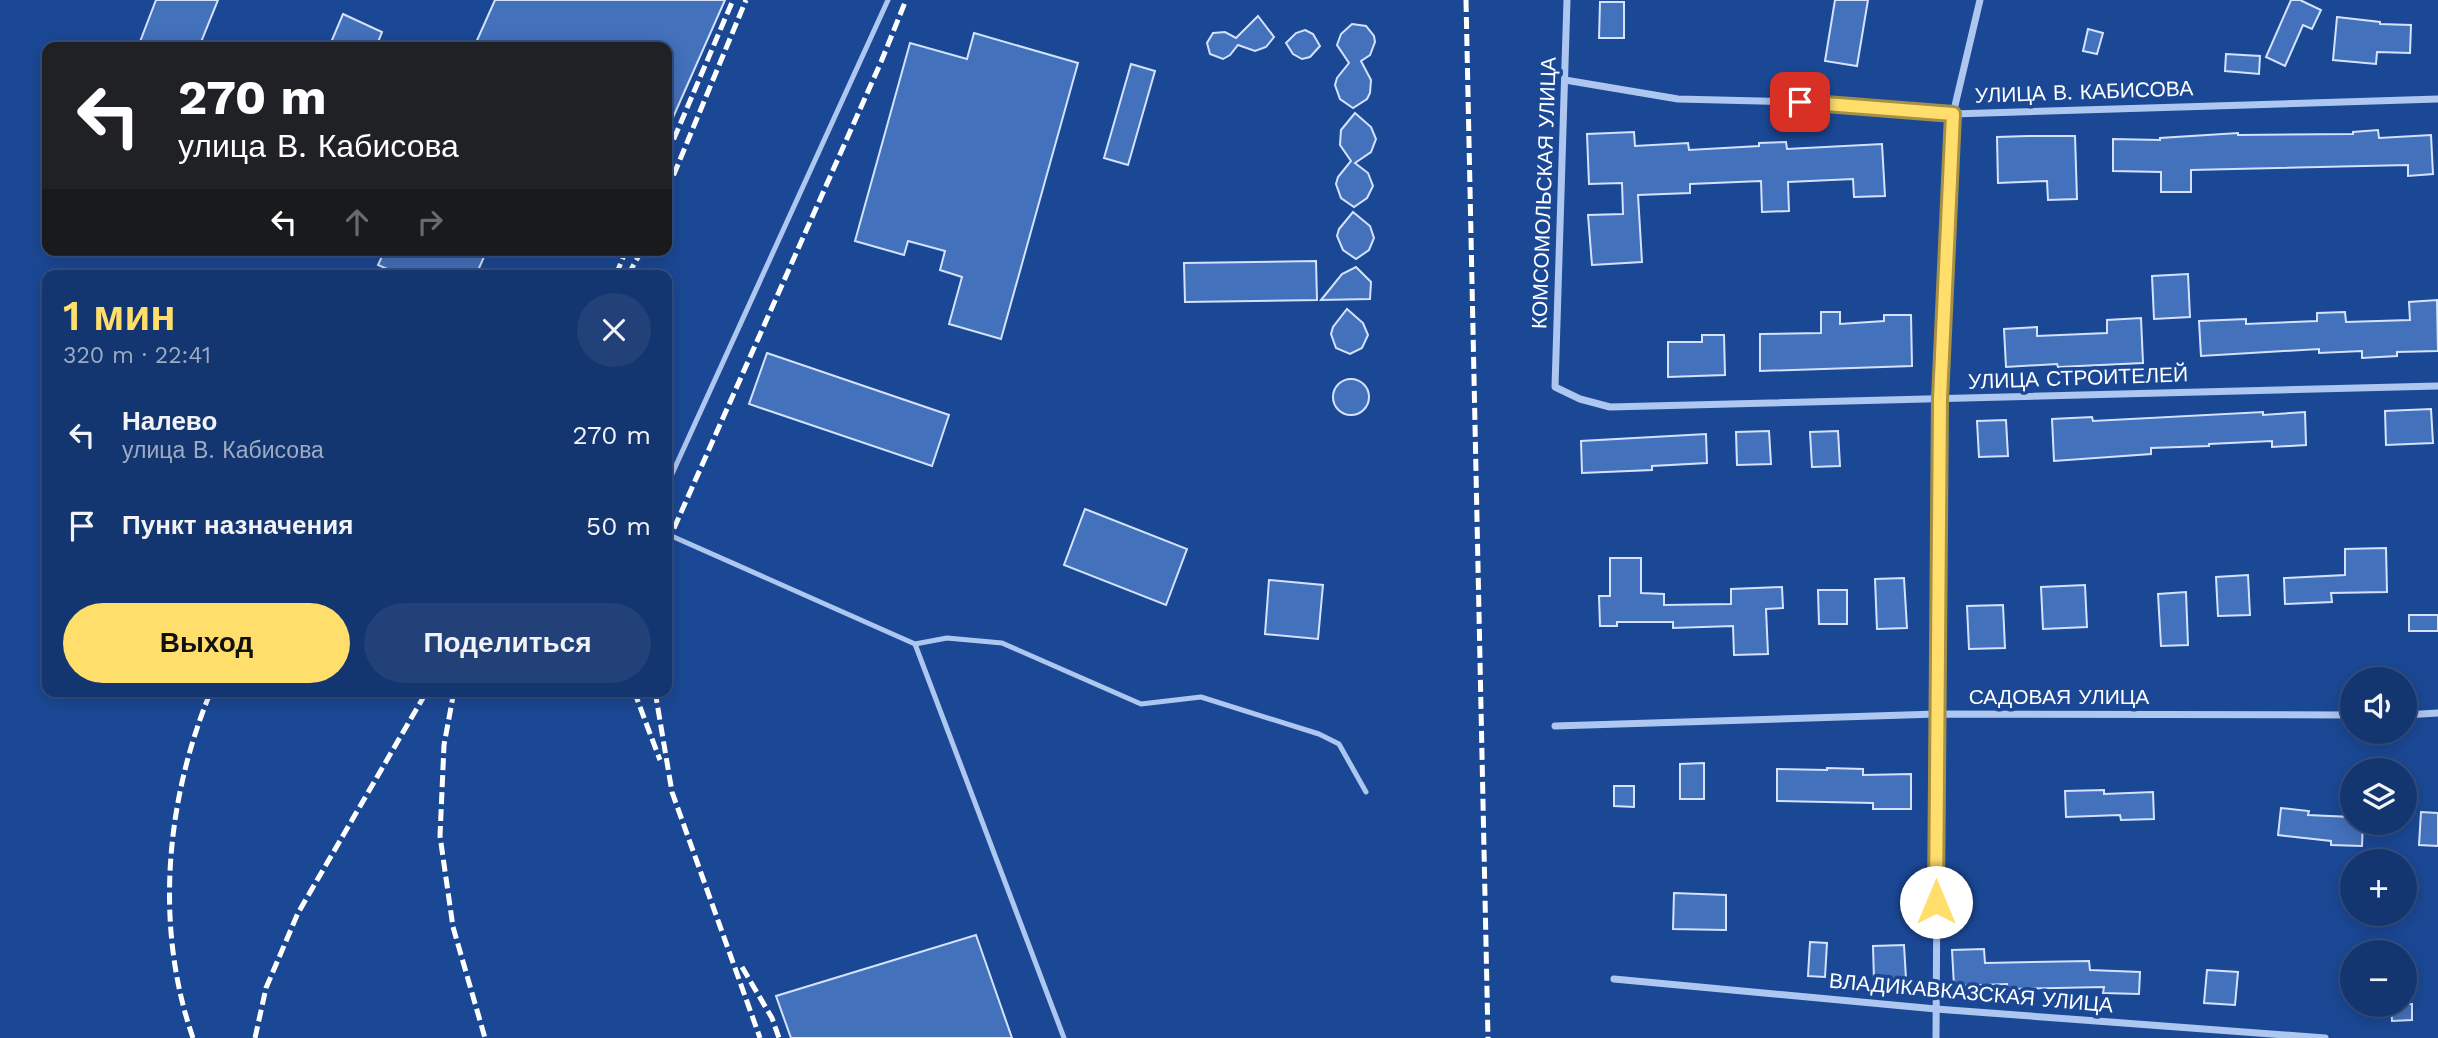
<!DOCTYPE html>
<html lang="ru">
<head>
<meta charset="utf-8">
<style>
	:root { --surface:#143670; --page:#214178; --text:#f1f3f6; --muted:#9dabc3; --line:#335083; --accent:#ffde6c }
	body { margin:0; font-family:"Work Sans",sans-serif; background:var(--page); color:var(--text); height:100vh; display:flex; flex-direction:column; font-size:26px; white-space:nowrap }
	* { box-sizing:border-box; margin:0 }
	p { font-size:23px; color:var(--muted) }
	.icon { flex:none; width:38px; height:38px; fill:none; stroke:currentColor; stroke-width:2; stroke-linecap:round; stroke-linejoin:round }
	.map { position:relative; flex:1; overflow:hidden }
	.drawer { position:absolute; left:42px; top:270px; width:630px; height:427px; display:flex; flex-direction:column; background:var(--surface); border-radius:14px; box-shadow:0 4px 18px #0003,0 0 0 2px var(--line) }
	.drawer>* { flex:none }
	.top-card { position:absolute; left:42px; top:42px; width:630px; height:214px; border-radius:14px; box-shadow:0 4px 18px #0003,0 0 0 2px var(--line); background:#202124; color:#fff; overflow:hidden }
	.tools { position:absolute; left:2340px; top:667px; display:grid; gap:14px }
	.tools a { display:grid; place-items:center; width:77px; height:77px; border-radius:50%; background:var(--surface); box-shadow:0 4px 18px #0003,0 0 0 2px var(--line); font-size:35px }
	.pin { position:absolute; display:grid; place-items:center; width:60px; height:60px; color:#fff; margin:-30px; border-radius:14px; box-shadow:0 4px 10px #0006 }
	.me { position:absolute; width:77px; margin:-38px; rotate:0deg; stroke-linejoin:round; filter:drop-shadow(0 0 5px #0008) }
	.turn { display:flex; align-items:center; gap:24px; height:147px; padding:0 21px; font-size:32px }
	.turn .icon { width:91px; height:91px; stroke-width:2.5 }
	.turn b { display:block; font-size:49px; line-height:60px }
	.lanes { display:flex; align-items:center; height:66px; padding:0 21px; background:#0003; justify-content:center; gap:35px; direction:ltr }
	.lanes .off { opacity:.35 }
	.round { display:grid; place-items:center; flex:none; width:74px; height:74px; border-radius:37px; background:var(--page) }
	.head { display:flex; align-items:center; justify-content:space-between; height:119px; padding:0 21px }
	h1 { font-size:42px; font-weight:600; line-height:52px; color:var(--accent) }
	.button { display:flex; gap:14px; margin-top:auto; padding:14px 21px }
	.button a { flex:1; height:80px; border-radius:42px; background:var(--accent); color:#111; font-size:28px; font-weight:600; line-height:80px; text-align:center }
	.button a+a { background:var(--page); color:var(--text) }
	ul { padding:0; list-style:none }
	li { display:flex; align-items:center; gap:21px; height:91px; padding:0 21px }
	li div { flex:1 }
	li b { display:block; font-size:26px }
	li em { font-style:normal }
	.map>svg:first-child { display:block }
</style>
</head>
<body>
<div class="map">
<svg width="2438" height="1038" viewBox="0 0 2438 1038">
	<rect width="100%" height="100%" fill="#1b4895"/>
	<g fill="#4471bc" stroke="#d4e3fb" stroke-width="2">
		<path d="M156,0h62l-19,47h-61z"/>
		<path d="M495,0h230l-58,131v-84h-193z"/>
		<path d="M1835,0h33l-11,66 -32,-5z"/>
		<path d="M2291,0h9l21,10 -9,19 -9,-4 -18,41 -19,-9z"/>
		<path d="M1600,2h24v36h-25z"/>
		<path d="M343,14l39,18 -6,15h-47z"/>
		<path d="M1258,16l16,21 -8,10 -11,4 -17,-6 -8,10 -7,4 -13,-5 -3,-11 6,-10 12,-1 11,6z"/>
		<path d="M2337,17l43,5v2l31,1 -1,28 -33,-1 -1,12 -43,-4z"/>
		<path d="M1352,24l14,2 8,10 1,6 -5,13 -9,6 10,19 -1,13 -3,6 -14,9 -13,-9 -5,-14 2,-7 12,-15 -12,-18 4,-11z"/>
		<path d="M2088,29l15,4 -6,21 -14,-3z"/>
		<path d="M1305,30l8,4 7,12 -10,11 -8,2 -9,-5 -7,-11 10,-10z"/>
		<path d="M974,33l104,30 -77,276 -52,-15 13,-47 -22,-7 5,-19 -37,-10 -4,14 -49,-14 55,-198 57,16z"/>
		<path d="M2226,54l34,2 -1,18 -34,-3z"/>
		<path d="M1131,64l24,7 -27,94 -24,-7z"/>
		<path d="M1355,113l16,14 5,12 -5,13 -16,11 13,10 5,13 -6,12 -13,9 -13,-9 -5,-14 2,-7 13,-16 -11,-16 1,-15z"/>
		<path d="M2378,130l1,8 52,-3 2,39 -25,2v-11l-217,5v22h-30v-20l-48,-1v-32l47,1v-2l78,-5v2l115,-1v-2z"/>
		<path d="M1634,132l1,14 53,-3 1,7 70,-4v-3l27,-1 1,7 95,-5 3,52 -31,1 -1,-18 -65,3 1,29 -27,1 -1,-31 -71,3v9l-52,2 4,67 -50,3 -4,-50 35,-1 -1,-31 -33,1 -2,-50z"/>
		<path d="M2028,136h47l2,63 -29,1 -1,-19 -49,2 -1,-46z"/>
		<path d="M1353,212l17,14 4,12 -5,12 -13,9 -13,-9 -6,-14 2,-7z"/>
		<path d="M385,250h102l-11,25h-75l-23,-10z"/>
		<path d="M1316,261l1,39 -132,2 -1,-39z"/>
		<path d="M1356,267l15,15 -1,17 -49,1 21,-26z"/>
		<path d="M2188,274l2,43 -36,2 -2,-43z"/>
		<path d="M2437,300l1,51 -41,1v4l-35,2v-7l-43,2v-4l-118,7 -2,-35 47,-2v5l71,-3v-8l28,-1 1,10 64,-2 -1,-18z"/>
		<path d="M1347,309l16,14 5,12 -6,13 -12,6 -14,-6 -5,-14 2,-7z"/>
		<path d="M1821,312h19v12l44,-3v-6h27l1,51 -152,5v-37l61,-1z"/>
		<path d="M2141,318l2,45 -85,4 -1,-3 -51,3 -2,-38 33,-2v9l70,-3v-13z"/>
		<path d="M1702,335h22l1,40 -57,2v-35h34z"/>
		<path d="M767,353l182,62 -17,51 -183,-62z"/>
		<circle cx="1351" cy="397" r="18"/>
		<path d="M2431,409l2,34 -47,2 -1,-34z"/>
		<path d="M2263,412v3l42,-3 1,33 -34,2v-6l-63,3v2l-58,2v6l-97,7 -2,-42 40,-2 1,4z"/>
		<path d="M2006,420l2,36 -29,1 -2,-36z"/>
		<path d="M1769,431l2,33 -34,1 -1,-33z"/>
		<path d="M1838,431l2,35 -28,1 -2,-35z"/>
		<path d="M1706,434l1,29 -55,3v4l-70,3 -1,-32z"/>
		<path d="M1085,509l102,40 -21,56 -102,-40z"/>
		<path d="M2386,548l1,44 -56,1 1,9 -47,2 -1,-26 61,-3v-26z"/>
		<path d="M1610,558h31v35l23,1v11l67,-1v-15l51,-2 1,21 -17,1 2,45 -34,1 -1,-29 -60,2v-6h-56v4h-17l-1,-30h11z"/>
		<path d="M2248,575l2,40 -32,1 -2,-39z"/>
		<path d="M1904,578l3,50 -30,1 -2,-50z"/>
		<path d="M1269,580l54,5 -5,54 -53,-5z"/>
		<path d="M2085,585l2,42 -44,2 -2,-42z"/>
		<path d="M1818,590h29v34h-28z"/>
		<path d="M2186,592l2,53 -27,1 -3,-52z"/>
		<path d="M2003,605l2,43 -36,1 -2,-43z"/>
		<rect x="2409" y="615" width="29" height="16"/>
		<path d="M1704,763v36h-24v-35z"/>
		<path d="M1827,768l36,1v6l48,-1v35h-38v-6l-96,-2v-32l50,1z"/>
		<path d="M1614,786h20v21l-20,-1z"/>
		<path d="M2104,790v4l49,-2 1,27 -33,1 -1,-5 -54,2 -1,-26z"/>
		<path d="M2281,808l28,3 -1,4 44,2v5h11l-1,24 -31,-1v-4l-53,-6z"/>
		<path d="M2421,812l17,1v33l-19,-1z"/>
		<path d="M1674,893l52,2v35l-53,-1z"/>
		<path d="M976,935l36,103h-221l-15,-42z"/>
		<path d="M1810,942l17,1 -2,34 -17,-1z"/>
		<path d="M1904,945l2,34 -32,1 -1,-34z"/>
		<path d="M1984,949l1,14 104,-2 1,9 50,2 -1,22 -36,-1 1,-6 -97,2v-5l-53,2 -2,-36z"/>
		<path d="M2207,970l31,2 -3,33 -31,-2z"/>
		<path d="M2391,1004h21v16l-20,1z"/>
	</g>
	<g fill="none" stroke-linecap="round" stroke-linejoin="round">
		<g stroke="#aec7f0" stroke-width="5">
			<path d="M667,485l221,-485"/>
			<path d="M667,534l248,110 149,394"/>
			<path d="M915,644l32,-6 55,5 139,61 60,-7 118,37 20,10 27,48"/>
		</g>
		<g stroke="#aec7f0" stroke-width="7">
			<path d="M1567,0l-12,387 25,12 30,8 828,-21"/>
			<path d="M1565,80l113,19 122,3 153,12 485,-15"/>
			<path d="M2404,715l34,-2"/>
			<path d="M1555,726l382,-12 415,1"/>
			<path d="M1614,979l322,30 389,29"/>
			<path d="M1936,1038l4,-639 13,-285 27,-114"/>
		</g>
		<g stroke="#fff" stroke-width="5" stroke-dasharray="12 5" stroke-linecap="butt">
			<path d="M1466,0l22,1038"/>
			<path d="M667,155l66,-155"/>
			<path d="M667,191l79,-191"/>
			<path d="M616,275l10,-25"/>
			<path d="M628,275l14,-25"/>
			<path d="M667,544l214,-482 25,-62"/>
			<path d="M454,691l-10,54 -4,91 13,91 32,111"/>
			<path d="M634,691l26,69"/>
			<path d="M655,691l17,101 88,246"/>
			<path d="M742,967l30,51 7,20"/>
			<path d="M193,1038c-39,-112 -27,-239 18,-347"/>
			<path d="M255,1038l11,-50 32,-75 129,-222"/>
		</g>
	</g>
	<g fill="none" stroke-linecap="round" stroke-linejoin="round">
		<g stroke="#a69046" stroke-width="18">
			<path id="route" d="M1800,102l153,12 -13,285 -4,503"/>
		</g>
		<use href="#route" stroke="#ffde6c" stroke-width="12"/>
	</g>
	<g text-anchor="middle" stroke-width="7" stroke-linejoin="round" paint-order="stroke">
		<g font-size="21" fill="#fff" stroke="#1b4895">
			<text transform="translate(2084 92) rotate(-2)" y="7">УЛИЦА В. КАБИСОВА</text>
			<text transform="translate(1544 193) rotate(-88)" y="7">КОМСОМОЛЬСКАЯ УЛИЦА</text>
			<text transform="translate(2078 378) rotate(-2)" y="7">УЛИЦА СТРОИТЕЛЕЙ</text>
			<text x="2059" y="704">САДОВАЯ УЛИЦА</text>
			<text transform="translate(1971 993) rotate(5)" y="7">ВЛАДИКАВКАЗСКАЯ УЛИЦА</text>
		</g>
	</g>
</svg>
<div class="tools">
<a><svg class="icon" aria-label="sound" viewBox="0 0 24 24"><path d="M4 9h4l5-4v14l-5-4H4zM17 9q2 3 0 6"/></svg></a>
<a><svg class="icon" aria-label="layers" viewBox="0 0 24 24"><path d="M12 4l9 5-9 5-9-5zM3 14l9 5 9-5"/></svg></a>
<a>+</a>
<a>−</a>
</div>
<div class="pin" style="left:1800px;top:102px;background:#d93025"><svg class="icon" aria-label="arrive" viewBox="0 0 24 24"><path d="M6 21V4h12l-3 4 3 4H6"/></svg></div>
<svg class="me" style="left:1936px;top:902px" viewBox="-20 -20 40 40"><circle r="19" fill="#fff"/><path d="M0-13L10 11 0 6-10 11z" fill="#ffde6c"/></svg>
<div class="top-card">
<div class="turn"><svg class="icon" aria-label="left" viewBox="0 0 24 24"><path d="M17 20v-9H6M10 6l-5 5 5 5"/></svg><div><b>270 m</b>улица В. Кабисова</div></div>
<div class="lanes"><svg class="icon" aria-label="left" viewBox="0 0 24 24"><path d="M17 20v-9H6M10 6l-5 5 5 5"/></svg><svg class="icon off" aria-label="ahead" viewBox="0 0 24 24"><path d="M12 20V5M6 11l6-6 6 6"/></svg><svg class="icon off" aria-label="right" viewBox="0 0 24 24"><path d="M7 20v-9h11M14 6l5 5-5 5"/></svg></div>
</div>
<section class="drawer">
<div class="head"><div><h1>1 мин</h1><p>320 m · 22:41</p></div><a class="round"><svg class="icon" aria-label="close" viewBox="0 0 24 24"><path d="M6 6l12 12M18 6L6 18"/></svg></a></div>
<ul>
<li><svg class="icon" aria-label="left" viewBox="0 0 24 24"><path d="M17 20v-9H6M10 6l-5 5 5 5"/></svg><div><b>Налево</b><p>улица В. Кабисова</p></div><em>270 m</em></li>
<li><svg class="icon" aria-label="arrive" viewBox="0 0 24 24"><path d="M6 21V4h12l-3 4 3 4H6"/></svg><div><b>Пункт назначения</b></div><em>50 m</em></li>
</ul>
<div class="button"><a>Выход</a><a>Поделиться</a></div>
</section>
</div>
</body>
</html>
